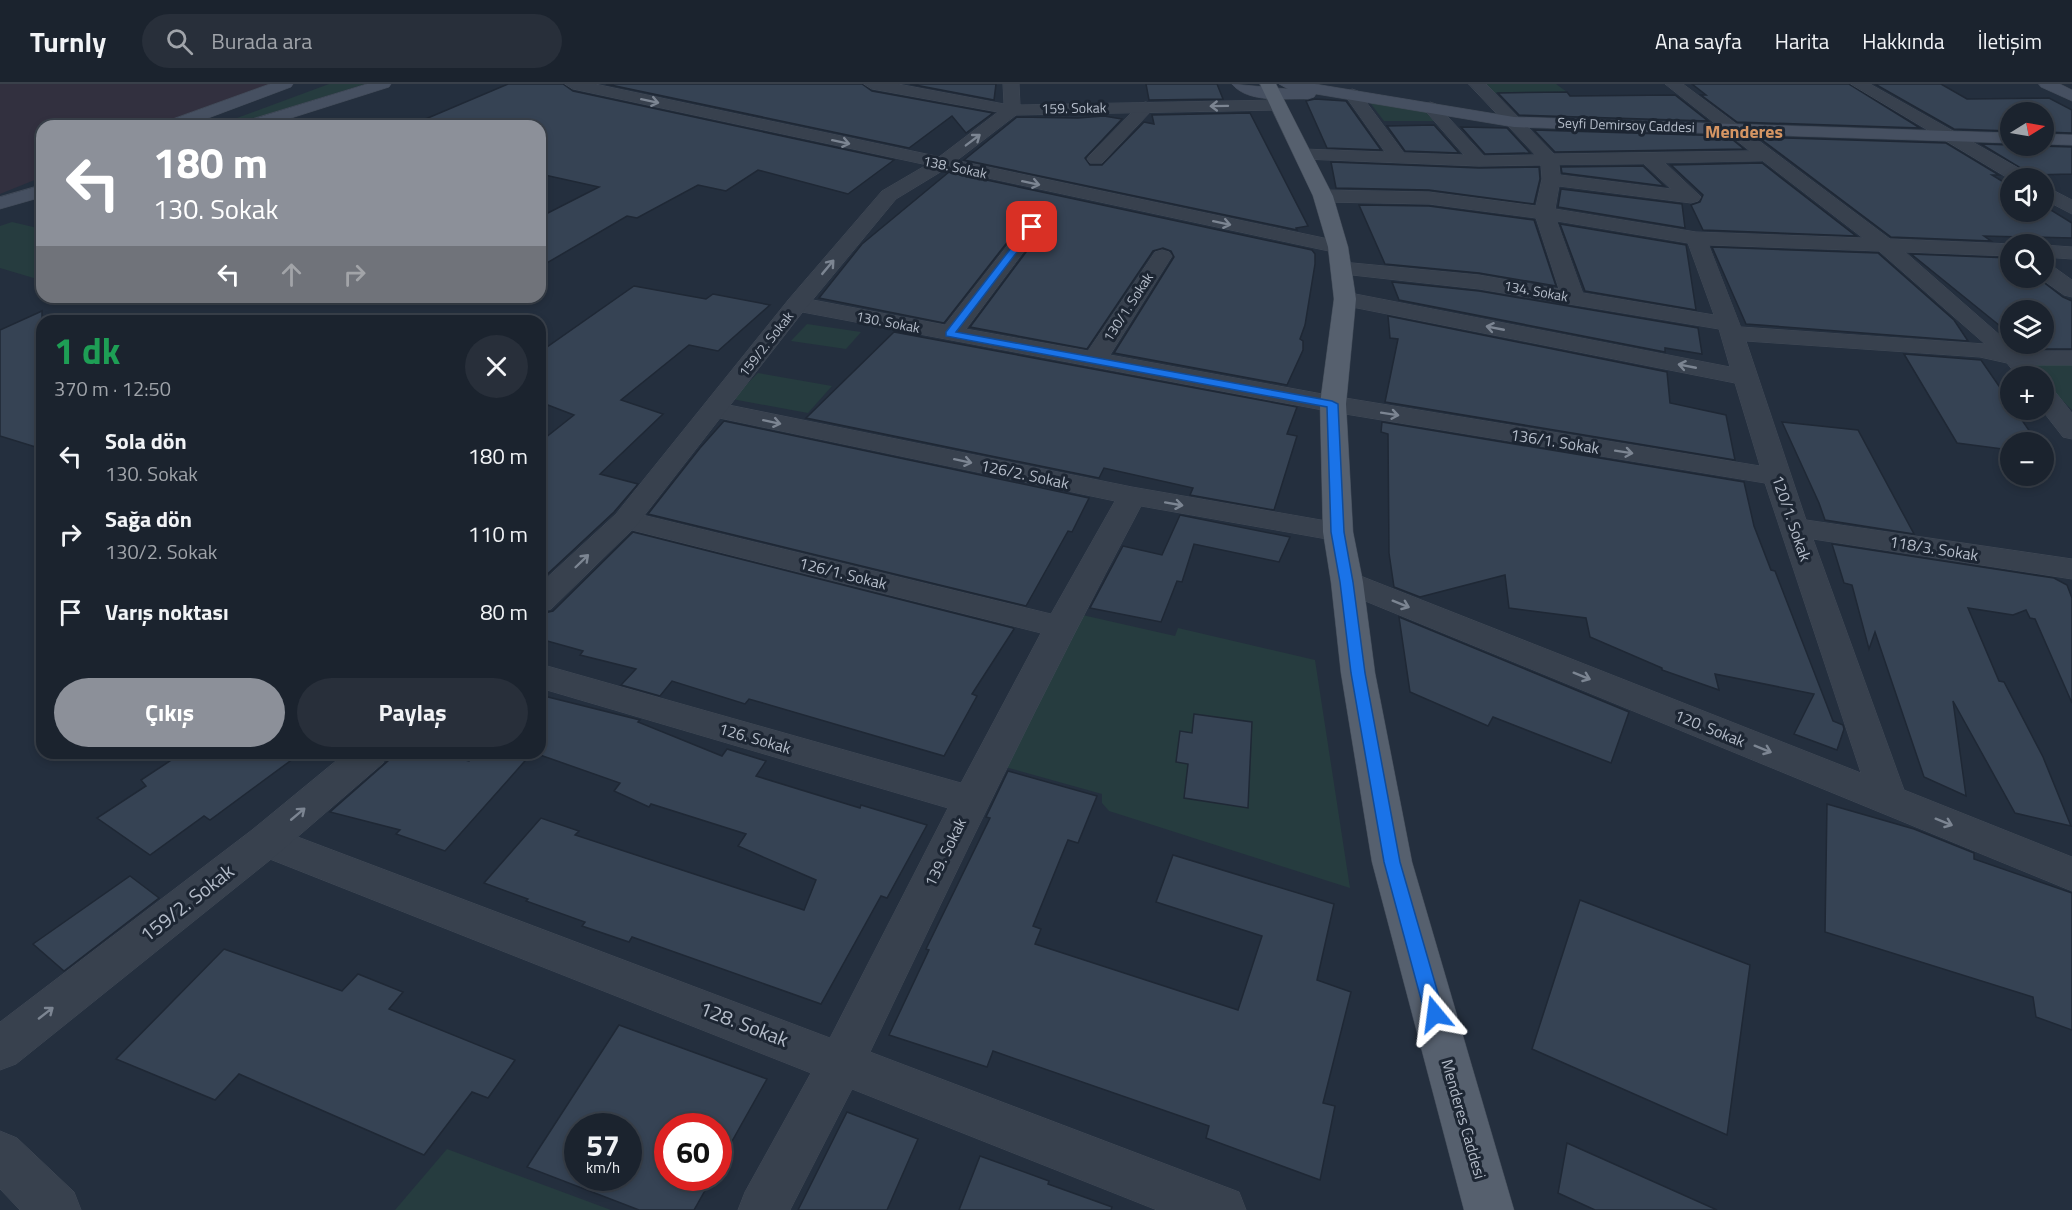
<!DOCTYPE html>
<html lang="tr">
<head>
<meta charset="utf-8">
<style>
	:root { --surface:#1b232e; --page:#282f3a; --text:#f1f3f6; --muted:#a0a4aa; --line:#39404a; --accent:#8c9099 }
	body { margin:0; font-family:"Titillium Web",sans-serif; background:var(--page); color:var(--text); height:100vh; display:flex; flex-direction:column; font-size:22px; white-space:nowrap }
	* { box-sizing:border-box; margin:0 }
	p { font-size:20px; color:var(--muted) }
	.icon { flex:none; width:33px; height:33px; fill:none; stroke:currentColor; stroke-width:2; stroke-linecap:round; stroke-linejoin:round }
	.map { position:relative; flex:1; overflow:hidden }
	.drawer { position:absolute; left:36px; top:231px; width:510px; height:444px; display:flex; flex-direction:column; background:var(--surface); border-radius:18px; box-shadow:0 3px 9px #0003,0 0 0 2px var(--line) }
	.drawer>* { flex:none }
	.guide { position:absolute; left:36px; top:36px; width:510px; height:183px; border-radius:18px; box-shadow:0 3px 9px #0003,0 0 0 2px var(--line); background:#8c9099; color:#fff; overflow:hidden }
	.needle { width:39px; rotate:79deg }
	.controls { position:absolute; left:2000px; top:18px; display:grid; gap:12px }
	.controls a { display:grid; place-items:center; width:54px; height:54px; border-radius:50%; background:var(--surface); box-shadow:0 3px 9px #0003,0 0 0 2px var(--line); font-size:30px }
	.speed { position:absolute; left:564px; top:1029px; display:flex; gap:12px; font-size:30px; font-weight:700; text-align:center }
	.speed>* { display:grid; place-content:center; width:78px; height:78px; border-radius:50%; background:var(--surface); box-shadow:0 3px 9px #0003,0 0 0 2px var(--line); line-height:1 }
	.speed small { font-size:15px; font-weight:400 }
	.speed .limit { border:9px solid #d22; background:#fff; color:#111 }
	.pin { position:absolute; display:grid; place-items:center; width:51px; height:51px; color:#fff; margin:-26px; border-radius:12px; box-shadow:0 3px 9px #0006 }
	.me { position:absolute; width:66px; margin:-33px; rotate:344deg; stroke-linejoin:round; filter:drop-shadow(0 0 4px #0008) }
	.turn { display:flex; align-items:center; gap:21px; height:126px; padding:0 18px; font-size:27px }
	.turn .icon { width:78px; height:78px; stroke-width:2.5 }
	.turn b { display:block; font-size:42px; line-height:51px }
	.lanes { display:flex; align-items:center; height:57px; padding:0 18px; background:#0003; justify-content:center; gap:30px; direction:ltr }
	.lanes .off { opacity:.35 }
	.round { display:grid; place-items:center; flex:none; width:63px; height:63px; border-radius:32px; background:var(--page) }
	.overview { display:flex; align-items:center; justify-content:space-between; height:102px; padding:0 18px }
	h1 { font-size:36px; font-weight:700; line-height:45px; color:#1e9e55 }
	.button { display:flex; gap:12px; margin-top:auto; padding:12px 18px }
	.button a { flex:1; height:69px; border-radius:36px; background:var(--accent); color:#fff; font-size:24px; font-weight:700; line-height:69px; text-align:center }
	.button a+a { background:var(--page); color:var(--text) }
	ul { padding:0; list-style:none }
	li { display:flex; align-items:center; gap:18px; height:78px; padding:0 18px }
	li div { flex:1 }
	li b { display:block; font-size:22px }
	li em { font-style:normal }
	header { display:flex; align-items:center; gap:36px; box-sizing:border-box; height:84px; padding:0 30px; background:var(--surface); border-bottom:2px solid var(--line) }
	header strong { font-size:28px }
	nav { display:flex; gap:33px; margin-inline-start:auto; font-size:21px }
	.search { width:420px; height:54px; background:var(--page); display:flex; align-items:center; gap:15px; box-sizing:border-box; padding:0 21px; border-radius:33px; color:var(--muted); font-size:22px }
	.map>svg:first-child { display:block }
</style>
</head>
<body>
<header>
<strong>Turnly</strong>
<div class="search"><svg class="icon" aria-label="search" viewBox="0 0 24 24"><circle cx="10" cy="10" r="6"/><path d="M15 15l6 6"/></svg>Burada ara</div>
<nav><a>Ana sayfa</a><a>Harita</a><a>Hakkında</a><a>İletişim</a></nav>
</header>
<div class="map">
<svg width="2072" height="1126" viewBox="0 0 2072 1126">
	<rect width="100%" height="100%" fill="#242f3e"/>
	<path fill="#32303f" d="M0,0h272l-112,42h-118v51l-42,17z"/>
	<g fill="#263c3f">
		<path d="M329,0h36l-136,42h-14z"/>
		<path d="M1485,0h71l11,8 -74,1z"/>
		<path d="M1368,16l56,10 10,11h-50z"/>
		<path d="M12,138l30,7v48l-5,2 -37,-11v-42z"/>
		<path d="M807,240l54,8 -15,17 -55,-8z"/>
		<path d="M2026,279h46v47l-29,-29v-5h-4z"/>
		<path d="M758,289l74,13 -24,27 -76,-14z"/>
		<path d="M1078,530l97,22 3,-8 137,32 35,228 -241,-77 -7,-8v-9l-104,-29z"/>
		<path d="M447,1065l164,61h-216z"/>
	</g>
	<g fill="#364354" stroke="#1f2835" stroke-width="1.5" fill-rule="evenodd">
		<path d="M508,0h55l10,7 321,69 -46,34 -90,-24 -32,21 -28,-6 -61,33 -10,-2 -87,51v-50l59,-30 -59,-13v-48h-18l-20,-7 -17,7h-76z"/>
		<path d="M606,0h256l10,7 121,22 -27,20 -14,-17 -43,32z"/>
		<path d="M910,0h86l-2,16z"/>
		<path d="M1146,0h71l6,15 -74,1z"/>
		<path d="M1692,0h157l71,44 -183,-6 -36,-27h5z"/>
		<path d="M1875,0h66l26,15 82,-1 23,12v23l-29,-1v-20h-33v19l-56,-2z"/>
		<path d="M1567,8l3,4 105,-1 33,26 -189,-6 -21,-22z"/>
		<path d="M1315,15l31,2 35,49 -54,-2 -21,-47z"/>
		<path d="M1250,29l58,113 -12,2 1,2 -333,-70 53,-43 61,1 26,-2 18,3 -37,39 5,7h12l42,-43 10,2 -2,-9z"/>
		<path d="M1434,41l25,28 -54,-2 -18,-25z"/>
		<path d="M1461,43l46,1 23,25 -45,1z"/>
		<path d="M1534,46l194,6 16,13 -189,3z"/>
		<path d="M1758,53l188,6 53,32h-7l18,11v26h33v-7l29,18v15l-88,-2 7,5 -100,-4z"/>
		<path d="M1981,60l91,3v27l-40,1z"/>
		<path d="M1331,78l148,6 60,-1 1,12 -6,25 -105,-14 -93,-2z"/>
		<path d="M1762,79l94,73 -153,-6 -12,-25 9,-3 3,-7 -32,-30z"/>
		<path d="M1643,82l21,20 -102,-13 -1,-6z"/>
		<path d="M949,88l363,78 3,4v10l-10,61 -5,14 3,2v9l-16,35 -173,-32 60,-96 -3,-6 -8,-3 -10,3 -66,98 -117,-22 74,-99 -5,-7 -16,1 -79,101 -125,-25 43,-54z"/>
		<path d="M1561,105l121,15 3,24 -127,-21z"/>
		<path d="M1359,121l70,1 105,14 22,66 -77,-13 -94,-9z"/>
		<path d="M1560,140l126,21 10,65 -111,-19z"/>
		<path d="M1712,163l166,6 76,67 14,21 -222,-17z"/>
		<path d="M1911,170l99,4v20h28l25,19 9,4v48h-44l-7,-5h22v-34h-33v24z"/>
		<path d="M1392,198l87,9 219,37 4,26 -37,-6v4l-266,-52z"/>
		<path d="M634,202l72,13 7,-5 57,11 -52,46 -29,-6 -68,55 42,14 -63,60 38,10 -24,28 -74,69v-139l34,-27 -34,-13v-50z"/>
		<path d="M42,227v138l-42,-13v-106z"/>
		<path d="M1388,232l279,56 3,31 56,12 9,45 -350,-58 13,-63 -8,-1z"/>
		<path d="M894,248l403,75 -10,27 10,2 -23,74 -84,-15 3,-7 -89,-20 -5,10 -293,-60z"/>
		<path d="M1904,270l77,6 29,42v8h5l22,32h-27v8l-53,-7z"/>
		<path d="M724,337l365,77 -17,34 -4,-1 -42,75 -378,-92 52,-66z"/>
		<path d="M1382,338l362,60 10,44 17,44 4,1 58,150 10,4 1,4 -7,21 -43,-16 20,-40 -99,-20 4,16 -57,-20v-2l-72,-31 -4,-19 -77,-10 -4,-33 -85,22 -26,-10 -5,-34 -1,-119 -7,-2z"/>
		<path d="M1782,338l76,8 56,104 -89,-14 -6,-17z"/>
		<path d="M1180,431l110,22 -11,25 -85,-18 -12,38 -5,-1 -16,41 -71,-14 33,-62 39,9z"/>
		<path d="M633,448l380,96 1,1 -42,65 5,2 -33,60 -195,-57 -4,5 -73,-23 -12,15 -39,-11 15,-16 -56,-14 3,-4 -43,-12v-25l13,-3z"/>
		<path d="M1832,460l222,34 13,7 5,13v105l-37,-84 -5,-1 -4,-8 -13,5 -45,-7 31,73 5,1 39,75 28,69 -56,-13 -62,-112 13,95 -42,-19 -49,-145 -6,17 -17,-64 -8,-2z"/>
		<path d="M1399,533l230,95 -18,51 -118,-46 -5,9 -78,-34z"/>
		<path d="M540,611l100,25 -2,2 84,34 5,-7 39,12 -10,15 104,32 1,-3 66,20 -40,73 -6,-2 -60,108 -189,-67 -3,5 -47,-16 3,-4 -59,-21 2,-2 -44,-16 57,-65 38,13 -4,4 229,75 12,-30 -78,-34 8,-12 -95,-30 -2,3 -35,-16 6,-8 -80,-28z"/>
		<path d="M1194,630l58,8 -4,86 -64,-10 4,-34 -12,-2 4,-31 12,2z"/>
		<path d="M182,669h119l-91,67 -6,-4 -54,39 -53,-37 49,-32 -5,-6z"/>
		<path d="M397,669h38l34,8 8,-8h55l-87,98 -49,-17 4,-4 -70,-18z"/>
		<path d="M1008,687l89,25 -19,47 -10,-3 -35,86 8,3 -6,15 203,66 24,-74 -106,-34 17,-47 161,49 -17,76 34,12 -28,111 12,3 -15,74 -114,-42 3,-12 -216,-75 -6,16 -98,-32 40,-85 -3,-1 64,-131 -4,-1z"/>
		<path d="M1827,720l87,25 60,24v6l98,34v137l-36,-13 -3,-20 -208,-65z"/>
		<path d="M130,792l29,22 -95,73 -31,-27z"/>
		<path d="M1580,816l170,65 -23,170 -195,-86z"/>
		<path d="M224,865l118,42 16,-17 45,18 -14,17 126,51 -27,38 -16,-6 -48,63 -185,-81 -24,26 -99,-41z"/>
		<path d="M619,941l148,54 -49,87v-40h-50v52h44l-18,32h-55l-112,-43zM578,1042h50v52h-50z"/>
		<path d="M847,1028l71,27 -31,71h-89z"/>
		<path d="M1567,1059l150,67h-122l-37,-17z"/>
		<path d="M980,1072l69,25 -1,3 64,23 -1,3h-152z"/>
	</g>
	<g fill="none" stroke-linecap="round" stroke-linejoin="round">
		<g stroke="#414a57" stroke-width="1">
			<g id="minor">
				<path d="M565,0h30l743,157 7,2 3,4 -3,4 -7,2 -765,-164z"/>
				<path d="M1469,0h17l68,70 196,-3 -85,-67h18l207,155 123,5h-3v12l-105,-4 105,92 11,7h51v14h-38l8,11h-25l-10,-13 -27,-6 -234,-16 60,179 266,39v20l-259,-40 91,251 168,67v34l-736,-302 -5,-7 5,-7 11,-3 11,3 503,198 -96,-290 -432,-71 -536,-101 -8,-2 -3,-5 3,-5 8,-2 148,28 80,-102h14l3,4 -76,102 122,22 67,-99 7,-2 7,2 3,4 -62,99 223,41 427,70 -25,-83 -398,-79 -3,-5 3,-5 8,-2 385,75 -11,-38 -240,-40 -145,-16 -3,-5 3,-5 8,-1 137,13 80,14 -23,-71 -107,-14 -106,-2 -7,-2 -3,-4 3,-4 7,-2 106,2 107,14 6,-27 -1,-14 -62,1 -176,-7 -6,-1 -3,-4 3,-4 6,-1 82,3 -41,-58 8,-5 6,2 46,62 60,2 -42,-48 8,-5 6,2 48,52 51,-1zM1763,77l100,77 -167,-6 -141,-23 4,-23 132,17 7,-2 3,-4 -36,-34zM1644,80l27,25 -111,-14 -1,-10zM1557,137l131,22 26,72 -131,-22zM1709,161l170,6 106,93 -244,-17z"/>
				<path d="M1851,0h19l159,90 2,4 -21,1z"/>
				<path d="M1146,18l6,2 2,3 -2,3 -50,53h-12l-3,-4 3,-4 50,-51z"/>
				<path d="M2043,101l29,15v14l-29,-15z"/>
				<path d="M2043,161l29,2v12l-29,-2z"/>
				<path d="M2043,180l8,1 21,15v17l-8,-2 -24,-17h3z"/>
				<path d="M2043,301l9,3 20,25v26l-9,-2 -21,-27z"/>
				<path d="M714,318l418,85 206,36 10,3 5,6 -5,6 -10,3 -197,-35c-96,180 -184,363 -271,546l369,140 7,18h-89l-305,-121 -62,121h-52l7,-18 66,-119 -559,-221 -5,-11 5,-11 14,-5 564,213 118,-230 -408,-120v-24l421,119 80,-150 -425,-107 -5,-6 5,-6 10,-3 425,103 64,-113 -410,-86 -4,-5 4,-5z"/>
				<path d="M0,1047l17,7 57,54 7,18h-61l-20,-21z"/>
			</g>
		</g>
		<g stroke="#414a57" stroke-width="1">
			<g id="tertiary">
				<path d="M864,0h34l106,20 -1,-20h16l1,21 258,-5 8,5 -8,5 -262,5 -69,53 -51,31 -91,110 -169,217 -85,83 -11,3v-28l76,-70 173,-215 93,-108 53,-31 63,-48 -126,-23z"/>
				<path d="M346,669h42l-5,10 -103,89 -264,212 -16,6v-48l252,-192z"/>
			</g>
		</g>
		<g stroke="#414a57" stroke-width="1">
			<g id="secondary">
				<path d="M270,0h23l-2,3 -104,39h-24l2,-4z"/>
				<path d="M367,0h24l-2,3 -123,39h-25l2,-4z"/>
				<path d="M1232,0l56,5 -9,-5h36l199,33 496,16v10l-496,-16 -198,-33 -2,3 -6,2c-22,-1 -60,5 -76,-15z"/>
				<path d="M2039,0h21l12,6v11l-31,-14z"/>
				<path d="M2043,50l29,1v10l-29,-1z"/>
				<path d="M42,101v12l-42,12v-12z"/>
			</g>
		</g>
		<g stroke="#414a57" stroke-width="1">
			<path id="primary" d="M1260,0h16l57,112 15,51 8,52 -10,105 7,128 10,50 12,91 37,189 102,348h-50l-92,-348 -31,-189 -10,-91 -8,-50 -3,-128 14,-105 -6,-52 -15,-51z"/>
		</g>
		<use href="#minor" fill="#38414e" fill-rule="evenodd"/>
		<use href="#tertiary" fill="#38414e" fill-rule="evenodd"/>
		<use href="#secondary" fill="#465061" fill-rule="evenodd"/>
		<use href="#primary" fill="#56606e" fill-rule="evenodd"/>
	</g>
	<defs><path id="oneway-shaft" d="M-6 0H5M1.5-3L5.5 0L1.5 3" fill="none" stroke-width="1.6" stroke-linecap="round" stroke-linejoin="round" transform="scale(1.5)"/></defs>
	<g stroke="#7c8592">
		<use href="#oneway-shaft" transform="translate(650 17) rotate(12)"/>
		<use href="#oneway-shaft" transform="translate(1219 22) rotate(179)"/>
		<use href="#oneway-shaft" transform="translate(973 56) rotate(-37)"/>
		<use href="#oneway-shaft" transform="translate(841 58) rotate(12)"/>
		<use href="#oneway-shaft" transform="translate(1031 99) rotate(12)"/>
		<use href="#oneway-shaft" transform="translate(1222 139) rotate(12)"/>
		<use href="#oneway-shaft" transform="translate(828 183) rotate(-50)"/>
		<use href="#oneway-shaft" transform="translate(1495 244) rotate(-169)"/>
		<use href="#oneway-shaft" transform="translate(1687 282) rotate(-169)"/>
		<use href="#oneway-shaft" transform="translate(1390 330) rotate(9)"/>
		<use href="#oneway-shaft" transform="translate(772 338) rotate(12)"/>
		<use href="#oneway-shaft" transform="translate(1624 368) rotate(9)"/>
		<use href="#oneway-shaft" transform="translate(963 377) rotate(12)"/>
		<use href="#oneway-shaft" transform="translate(1174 420) rotate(10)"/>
		<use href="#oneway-shaft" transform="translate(582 477) rotate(-44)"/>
		<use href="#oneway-shaft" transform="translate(1401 520) rotate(22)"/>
		<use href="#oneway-shaft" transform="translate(1582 592) rotate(22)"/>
		<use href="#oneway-shaft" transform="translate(1763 665) rotate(22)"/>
		<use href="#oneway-shaft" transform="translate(298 730) rotate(-40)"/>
		<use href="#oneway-shaft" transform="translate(1944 738) rotate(22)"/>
		<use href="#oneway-shaft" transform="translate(46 929) rotate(-38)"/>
	</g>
	<path fill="#1a73e8" stroke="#114b97" stroke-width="1.5" d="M1029,141l7,2 -80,105 376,69 6,3 6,128 9,50 12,91 35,189 44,152 -3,6 -6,3 -7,-3 -3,-6 -41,-152 -33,-189 -11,-91 -9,-50 -4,-125 -381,-71v-4z"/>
	<g text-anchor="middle" stroke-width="6" stroke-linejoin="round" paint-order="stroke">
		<g font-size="14" fill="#b4bcc9" stroke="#1d2633">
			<text transform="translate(1074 24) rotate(-1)" y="5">159. Sokak</text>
			<text transform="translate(1626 41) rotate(2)" y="5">Seyfi Demirsoy Caddesi</text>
			<text transform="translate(955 83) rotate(12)" y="5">138. Sokak</text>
			<text transform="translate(1536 207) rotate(10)" y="5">134. Sokak</text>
			<text transform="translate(1128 223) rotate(-57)" y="5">130/1. Sokak</text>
			<text transform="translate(888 238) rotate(11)" y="5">130. Sokak</text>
			<text transform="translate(766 260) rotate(-52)" y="5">159/2. Sokak</text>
		</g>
		<g font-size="16" fill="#b4bcc9" stroke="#1d2633">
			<text transform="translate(1555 357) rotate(9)" y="6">136/1. Sokak</text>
			<text transform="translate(1025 390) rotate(12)" y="6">126/2. Sokak</text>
			<text transform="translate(1792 434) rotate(71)" y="6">120/1. Sokak</text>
			<text transform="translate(1934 464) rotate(9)" y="6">118/3. Sokak</text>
			<text transform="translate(843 489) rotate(14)" y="6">126/1. Sokak</text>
			<text transform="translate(1710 644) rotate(22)" y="6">120. Sokak</text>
			<text transform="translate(755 654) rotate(16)" y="6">126. Sokak</text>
			<text transform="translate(945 768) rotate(-64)" y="6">139. Sokak</text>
			<text transform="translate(1464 1035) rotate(74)" y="6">Menderes Caddesi</text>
		</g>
		<g font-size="18" font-weight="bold" fill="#d59563" stroke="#1d2633">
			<text x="1744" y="54">Menderes</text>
		</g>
		<g font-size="20" fill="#b4bcc9" stroke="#1d2633">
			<text transform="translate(187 819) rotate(-38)" y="7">159/2. Sokak</text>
			<text transform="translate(744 940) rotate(21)" y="7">128. Sokak</text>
		</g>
	</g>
</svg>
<div class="controls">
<a><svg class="needle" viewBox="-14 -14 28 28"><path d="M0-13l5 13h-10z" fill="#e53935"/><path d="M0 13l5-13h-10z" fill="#a0a4aa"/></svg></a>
<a><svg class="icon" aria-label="sound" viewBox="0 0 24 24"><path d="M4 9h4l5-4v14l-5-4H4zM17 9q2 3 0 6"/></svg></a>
<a><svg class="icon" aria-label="search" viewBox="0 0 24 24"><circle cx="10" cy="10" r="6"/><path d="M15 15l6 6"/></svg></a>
<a><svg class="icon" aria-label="layers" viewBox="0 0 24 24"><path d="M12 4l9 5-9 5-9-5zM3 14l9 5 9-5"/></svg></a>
<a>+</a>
<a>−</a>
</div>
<div class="speed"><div>57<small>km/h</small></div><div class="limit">60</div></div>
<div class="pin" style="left:1032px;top:143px;background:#d93025"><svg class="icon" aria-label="arrive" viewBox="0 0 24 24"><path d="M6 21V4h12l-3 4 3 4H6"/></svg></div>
<svg class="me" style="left:1435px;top:930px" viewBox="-20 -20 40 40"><path d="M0-17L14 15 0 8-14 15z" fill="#1a73e8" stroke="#fff" stroke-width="4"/></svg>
<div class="guide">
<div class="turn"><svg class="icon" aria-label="left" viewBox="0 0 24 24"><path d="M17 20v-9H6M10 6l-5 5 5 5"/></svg><div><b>180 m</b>130. Sokak</div></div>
<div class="lanes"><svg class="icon" aria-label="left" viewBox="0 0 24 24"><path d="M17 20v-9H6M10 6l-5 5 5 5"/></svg><svg class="icon off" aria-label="ahead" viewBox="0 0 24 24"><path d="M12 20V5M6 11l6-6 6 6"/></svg><svg class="icon off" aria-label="right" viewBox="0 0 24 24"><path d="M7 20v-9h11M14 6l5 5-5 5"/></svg></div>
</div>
<section class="drawer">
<div class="overview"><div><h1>1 dk</h1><p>370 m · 12:50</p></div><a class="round"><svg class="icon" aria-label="close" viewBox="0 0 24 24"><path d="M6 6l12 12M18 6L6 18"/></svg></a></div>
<ul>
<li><svg class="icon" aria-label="left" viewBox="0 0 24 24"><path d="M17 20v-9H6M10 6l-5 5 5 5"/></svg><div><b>Sola dön</b><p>130. Sokak</p></div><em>180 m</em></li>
<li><svg class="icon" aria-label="right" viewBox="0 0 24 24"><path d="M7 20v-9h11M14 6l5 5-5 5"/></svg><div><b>Sağa dön</b><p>130/2. Sokak</p></div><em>110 m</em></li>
<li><svg class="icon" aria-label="arrive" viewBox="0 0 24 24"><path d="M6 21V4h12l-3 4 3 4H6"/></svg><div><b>Varış noktası</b></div><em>80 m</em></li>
</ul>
<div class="button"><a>Çıkış</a><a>Paylaş</a></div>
</section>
</div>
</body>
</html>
